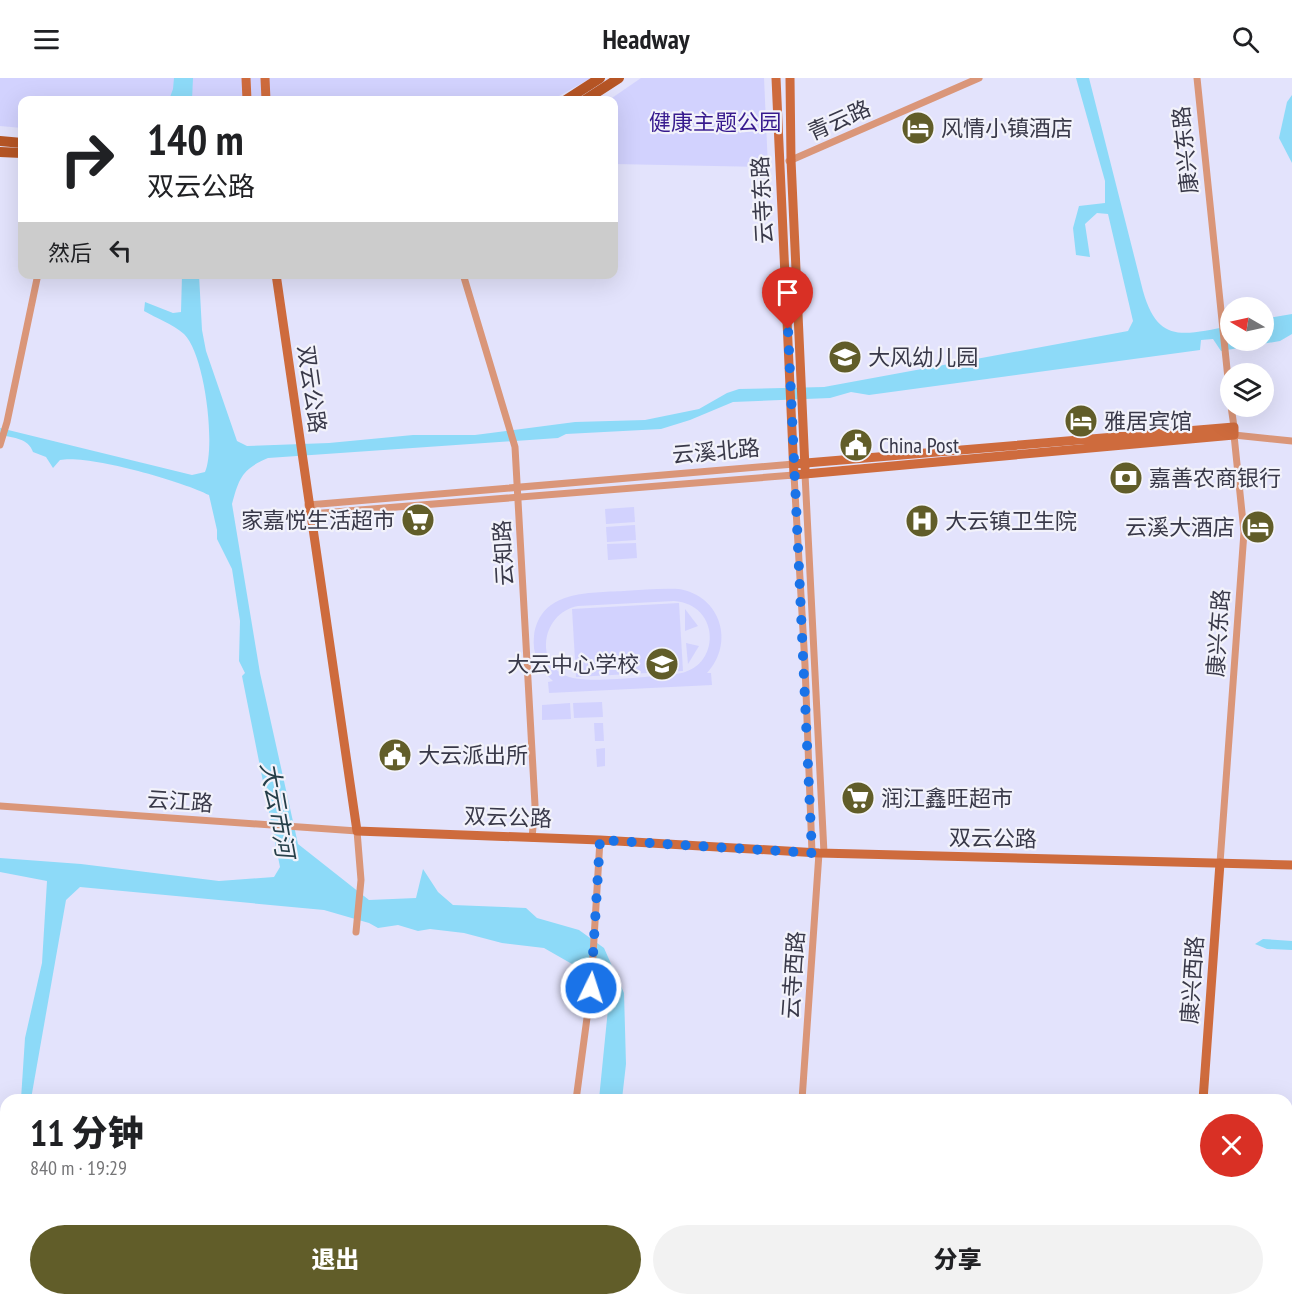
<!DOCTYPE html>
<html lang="zh">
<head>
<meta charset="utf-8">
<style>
	:root { --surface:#fff; --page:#f2f2f2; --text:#202124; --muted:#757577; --accent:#615d29 }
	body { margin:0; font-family:"PT Sans Narrow","Noto Sans SC",sans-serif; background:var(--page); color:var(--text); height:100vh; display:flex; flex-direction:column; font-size:22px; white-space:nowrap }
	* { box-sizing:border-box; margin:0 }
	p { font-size:20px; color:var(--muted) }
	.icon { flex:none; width:33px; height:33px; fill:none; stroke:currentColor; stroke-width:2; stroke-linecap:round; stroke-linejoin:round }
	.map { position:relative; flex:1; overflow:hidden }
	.details { position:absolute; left:0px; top:1016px; width:1293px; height:212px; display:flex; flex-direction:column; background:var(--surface); border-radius:18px 18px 0 0; box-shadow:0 6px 24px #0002 }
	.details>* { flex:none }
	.guide { position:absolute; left:18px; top:18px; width:600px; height:183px; border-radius:12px; box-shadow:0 6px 24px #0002; background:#fff; color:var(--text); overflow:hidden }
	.needle { width:39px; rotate:279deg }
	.tools { position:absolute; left:1220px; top:219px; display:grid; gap:12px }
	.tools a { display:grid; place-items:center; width:54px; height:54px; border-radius:50%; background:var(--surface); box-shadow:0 6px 24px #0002; font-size:30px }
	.pin { position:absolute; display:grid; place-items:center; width:51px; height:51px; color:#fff; margin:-62px -26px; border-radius:50% 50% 50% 0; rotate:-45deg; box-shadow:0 0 6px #0007 }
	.pin .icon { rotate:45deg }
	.me { position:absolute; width:66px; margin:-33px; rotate:4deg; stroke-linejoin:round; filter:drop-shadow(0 0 4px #0008) }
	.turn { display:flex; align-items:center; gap:21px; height:126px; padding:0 30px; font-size:27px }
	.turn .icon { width:78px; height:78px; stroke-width:2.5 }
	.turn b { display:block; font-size:42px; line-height:51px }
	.then { display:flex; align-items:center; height:57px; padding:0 30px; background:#0003; gap:12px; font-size:22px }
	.round { display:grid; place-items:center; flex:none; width:63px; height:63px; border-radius:32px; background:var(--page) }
	.summary { display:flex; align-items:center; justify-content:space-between; height:102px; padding:0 30px }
	h1 { font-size:36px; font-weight:800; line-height:45px }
	.button { display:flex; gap:12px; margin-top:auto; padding:12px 30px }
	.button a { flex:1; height:69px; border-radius:36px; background:var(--accent); color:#fff; font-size:24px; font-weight:800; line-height:69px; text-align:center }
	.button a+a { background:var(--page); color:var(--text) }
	header { display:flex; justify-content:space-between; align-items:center; height:78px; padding:0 30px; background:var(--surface); font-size:27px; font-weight:800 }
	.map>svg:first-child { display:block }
</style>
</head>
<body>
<header><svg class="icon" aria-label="menu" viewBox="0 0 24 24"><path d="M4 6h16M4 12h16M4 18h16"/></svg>Headway<svg class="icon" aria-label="search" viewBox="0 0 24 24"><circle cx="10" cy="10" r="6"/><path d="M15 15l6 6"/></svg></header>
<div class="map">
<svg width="1292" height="1226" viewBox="0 0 1292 1226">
	<rect width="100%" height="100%" fill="#e3e3fc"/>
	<g fill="#d2d2fe" fill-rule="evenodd">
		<path d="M0,0h591l-39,22h-530v28l-22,-2z"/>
		<path d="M641,0h123l4,89 -154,-3v-64h-5z"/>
		<path d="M634,429l1,15 -29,2 -1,-15z"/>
		<path d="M635,447l1,15 -29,2 -1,-15z"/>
		<path d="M636,465l1,15 -29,2 -1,-16z"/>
		<path d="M679,511c42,7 56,54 28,84h4l1,12 -163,8 -1,-11 5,-1c-14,-12 -21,-27 -19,-45 6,-46 55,-43 90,-45 18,-1 37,-3 55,-2zM674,523c47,3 48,68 2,73 -25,2 -80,9 -103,4 -40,-9 -33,-65 5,-72z"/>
		<path d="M679,525l4,68 -107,6 -4,-68z"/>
		<path d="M685,531l13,17 -13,5z"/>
		<path d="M686,565l13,3 -11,18z"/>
		<path d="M602,624l1,15 -29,1 -1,-15z"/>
		<path d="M570,625l1,16 -29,1v-15z"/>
		<path d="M594,645h9l1,18h-9z"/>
		<path d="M605,670v18l-8,1 -1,-18z"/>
	</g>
	<g fill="#8ddaf8">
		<path d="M174,0h19l-1,22h-23l4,-11z"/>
		<path d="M1076,0h13l54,213c15,53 40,44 87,35v14h33v-21l29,-5v20l-12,7 -59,10 -8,-12 -12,1 -1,10 -331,45 -18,-3 -21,6 -97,4 -43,18 -29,9 -95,5 -8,4 -290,20c-26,11 -29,20 -36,46l28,169 38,171 71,56 47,-2 7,-29 15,23 15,13 73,3 11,10 42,12 25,18 20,45 2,71 -4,35h-23l9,-90 -7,-17 -15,-20 -42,-24 -42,-5 -38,-10 -34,-4 -12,2 -20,-6 -20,3 -9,-5 -45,-13 -244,-23 -14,13 -35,199h-10l4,-61 17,-75 5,-82 -47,-9v-14l81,6 138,17 55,-4 6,-10 -38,-191 3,-3 -6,-12 1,-40 -8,-52 -15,-30v-9l-8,-35c-27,-14 -122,-41 -149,-35l-7,8 -7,-11 -13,-5c-5,-14 -19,-14 -32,-17l-1,-7 192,47 13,-3c11,-25 0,-118 -21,-138 -11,-10 -28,-16 -40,-23l1,-9 28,11 8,-1 1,-37h17l3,55 4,21 31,90 10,5 82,-3 84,-8h62l100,-13 70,-2 54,-11 28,-16 12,-4 85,-2 304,-56 5,-10 -25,-107 -11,-1 -12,11 5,33 -14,-2 -3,-27 6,-22 26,-3v-22z"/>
		<path d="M1292,17v68l-13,-25 8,-36z"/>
		<path d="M1263,861l29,2v9l-25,-1 -12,-5z"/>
	</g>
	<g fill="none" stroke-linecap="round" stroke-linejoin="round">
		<path stroke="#c1c1d8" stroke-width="7" stroke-dasharray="7 3.5" stroke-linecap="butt" d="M0,1108l6,1"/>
		<g stroke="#da9679" stroke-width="7">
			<path d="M1197,0l33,320"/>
			<path d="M789,83l190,-83"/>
			<path d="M463,196l52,173 20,358 -3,33"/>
			<path d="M1231,328l3,21"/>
			<path d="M0,367l7,-23 31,-148"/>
			<path d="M805,396l19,379"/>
			<path d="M308,427l486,-41"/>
			<path d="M310,436l484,-39 11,190 7,188"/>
			<path d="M0,728l357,25 4,49 -5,52"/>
			<path d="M1220,785l24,-331 -10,-97 58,6"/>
			<path d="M576,1022l15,-112 9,-148"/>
			<path d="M802,1022l17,-247"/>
			<path d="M0,1072l6,9"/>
			<path d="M788,1226v-5"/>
		</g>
		<g stroke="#ce6b3d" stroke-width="9">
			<path d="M246,0l1,22"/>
			<path d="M265,0l1,22"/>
			<path d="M776,0l18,397 440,-40v-8l-440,37"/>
			<path d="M790,0l1,82 14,308"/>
			<path d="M276,196l81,557 243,9 219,13 473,12"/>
			<path d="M1203,1022l17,-237"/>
			<path d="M1188,1226v-5"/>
		</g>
		<g stroke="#b65525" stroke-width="10">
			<path d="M566,22l34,-22"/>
			<path d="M585,22l34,-22"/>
			<path d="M0,63l22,2"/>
			<path d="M0,74l22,1"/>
		</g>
		<g stroke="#9a481f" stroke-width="12">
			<path d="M0,1132l6,10"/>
			<path d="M0,1168l6,9"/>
			<path d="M35,1221l3,5"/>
			<path d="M56,1221l3,5"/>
		</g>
	</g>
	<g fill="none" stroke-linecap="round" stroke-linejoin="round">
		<path stroke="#1a73e8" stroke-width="10" stroke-dasharray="0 18" d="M591,910l9,-148 212,13 -24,-524"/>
	</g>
	<defs>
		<g id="hotel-disc" transform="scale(1.725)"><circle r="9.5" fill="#615d29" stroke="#f2f2fa"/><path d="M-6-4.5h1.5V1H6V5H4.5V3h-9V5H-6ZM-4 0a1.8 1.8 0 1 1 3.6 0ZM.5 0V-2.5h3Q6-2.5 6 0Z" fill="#fff"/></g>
		<g id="school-disc" transform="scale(1.725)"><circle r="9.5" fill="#615d29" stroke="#f2f2fa"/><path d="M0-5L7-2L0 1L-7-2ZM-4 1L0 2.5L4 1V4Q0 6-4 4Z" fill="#fff"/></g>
		<g id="civic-disc" transform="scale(1.725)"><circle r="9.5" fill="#615d29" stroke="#f2f2fa"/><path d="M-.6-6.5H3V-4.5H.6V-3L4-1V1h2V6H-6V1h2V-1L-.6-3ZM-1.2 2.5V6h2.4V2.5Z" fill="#fff"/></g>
		<g id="bank-disc" transform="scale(1.725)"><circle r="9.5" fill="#615d29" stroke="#f2f2fa"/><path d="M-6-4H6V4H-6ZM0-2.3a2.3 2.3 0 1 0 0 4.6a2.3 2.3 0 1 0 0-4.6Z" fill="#fff"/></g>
		<g id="supermarket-disc" transform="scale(1.725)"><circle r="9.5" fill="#615d29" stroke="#f2f2fa"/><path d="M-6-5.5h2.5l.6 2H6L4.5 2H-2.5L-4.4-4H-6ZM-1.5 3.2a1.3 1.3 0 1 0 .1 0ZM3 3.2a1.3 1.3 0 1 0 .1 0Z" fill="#fff"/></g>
		<g id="hospital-disc" transform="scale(1.725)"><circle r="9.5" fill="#615d29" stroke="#f2f2fa"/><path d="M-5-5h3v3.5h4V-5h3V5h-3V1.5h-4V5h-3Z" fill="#fff"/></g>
	</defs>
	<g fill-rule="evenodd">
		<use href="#hotel-disc" x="918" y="50"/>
		<use href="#school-disc" x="845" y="279"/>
		<use href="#hotel-disc" x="1081" y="343"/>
		<use href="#civic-disc" x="856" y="367"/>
		<use href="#bank-disc" x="1126" y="400"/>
		<use href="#supermarket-disc" x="418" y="442"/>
		<use href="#hospital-disc" x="922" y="443"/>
		<use href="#hotel-disc" x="1258" y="449"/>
		<use href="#school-disc" x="662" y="586"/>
		<use href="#civic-disc" x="395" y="677"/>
		<use href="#supermarket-disc" x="858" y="720"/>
	</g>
	<g text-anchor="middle" stroke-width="4.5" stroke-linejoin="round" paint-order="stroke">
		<g font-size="22" fill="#393949" stroke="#f2f2fa">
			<text transform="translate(839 42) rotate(-24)" y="8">青云路</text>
			<text transform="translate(1185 72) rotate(-96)" y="8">康兴东路</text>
			<text transform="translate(762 122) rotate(-93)" y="8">云寺东路</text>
			<text transform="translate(312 311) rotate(82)" y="8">双云公路</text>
			<text transform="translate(716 373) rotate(-5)" y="8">云溪北路</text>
			<text transform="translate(503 475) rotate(-93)" y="8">云知路</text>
			<text transform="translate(1218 555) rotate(-86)" y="8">康兴东路</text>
			<text transform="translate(180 723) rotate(4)" y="8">云江路</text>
			<text transform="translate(508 739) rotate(2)" y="8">双云公路</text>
			<text transform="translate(993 760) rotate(1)" y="8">双云公路</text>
			<text transform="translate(793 897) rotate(-86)" y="8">云寺西路</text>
			<text transform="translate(1192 902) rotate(-86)" y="8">康兴西路</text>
		</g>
		<g font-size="22" fill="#371a8e" stroke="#f2f2fa">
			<text x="715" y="52">健康主题公园</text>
		</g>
		<g font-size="22" fill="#393949" stroke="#f2f2fa" text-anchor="start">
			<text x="941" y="58">风情小镇酒店</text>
			<text x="868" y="287">大风幼儿园</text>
			<text x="1104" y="351">雅居宾馆</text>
			<text x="879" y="375">China Post</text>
			<text x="1149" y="408">嘉善农商银行</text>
			<text x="395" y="450" text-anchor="end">家嘉悦生活超市</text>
			<text x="945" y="451">大云镇卫生院</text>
			<text x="1235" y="457" text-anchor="end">云溪大酒店</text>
			<text x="639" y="594" text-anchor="end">大云中心学校</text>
			<text x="418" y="685">大云派出所</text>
			<text x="881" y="728">润江鑫旺超市</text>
		</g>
		<g font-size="24" font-style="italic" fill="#263f49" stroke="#f2f2fa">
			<text transform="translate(277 732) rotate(80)" y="8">大云市河</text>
		</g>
	</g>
</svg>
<div class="tools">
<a><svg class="needle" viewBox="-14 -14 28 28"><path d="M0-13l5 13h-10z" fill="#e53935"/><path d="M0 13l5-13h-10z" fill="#757577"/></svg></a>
<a><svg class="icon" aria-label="layers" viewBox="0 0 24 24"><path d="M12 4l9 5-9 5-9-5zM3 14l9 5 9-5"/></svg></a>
</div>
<div class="pin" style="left:788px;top:251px;background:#d93025"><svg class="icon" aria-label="arrive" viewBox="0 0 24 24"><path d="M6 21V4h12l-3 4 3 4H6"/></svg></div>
<svg class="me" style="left:591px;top:910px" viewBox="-20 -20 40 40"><circle r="17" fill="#1a73e8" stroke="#fff" stroke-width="3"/><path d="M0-11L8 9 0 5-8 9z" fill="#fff"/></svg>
<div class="guide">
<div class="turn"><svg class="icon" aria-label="right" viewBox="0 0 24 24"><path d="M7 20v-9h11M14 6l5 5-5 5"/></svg><div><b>140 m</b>双云公路</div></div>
<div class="then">然后<svg class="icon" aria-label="left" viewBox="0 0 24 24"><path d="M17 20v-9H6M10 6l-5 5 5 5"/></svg></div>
</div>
<section class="details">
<div class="summary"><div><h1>11 分钟</h1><p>840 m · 19:29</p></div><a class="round" style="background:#d93025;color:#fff"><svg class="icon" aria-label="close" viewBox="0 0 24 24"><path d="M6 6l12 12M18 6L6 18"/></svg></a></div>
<div class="button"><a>退出</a><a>分享</a></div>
</section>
</div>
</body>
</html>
